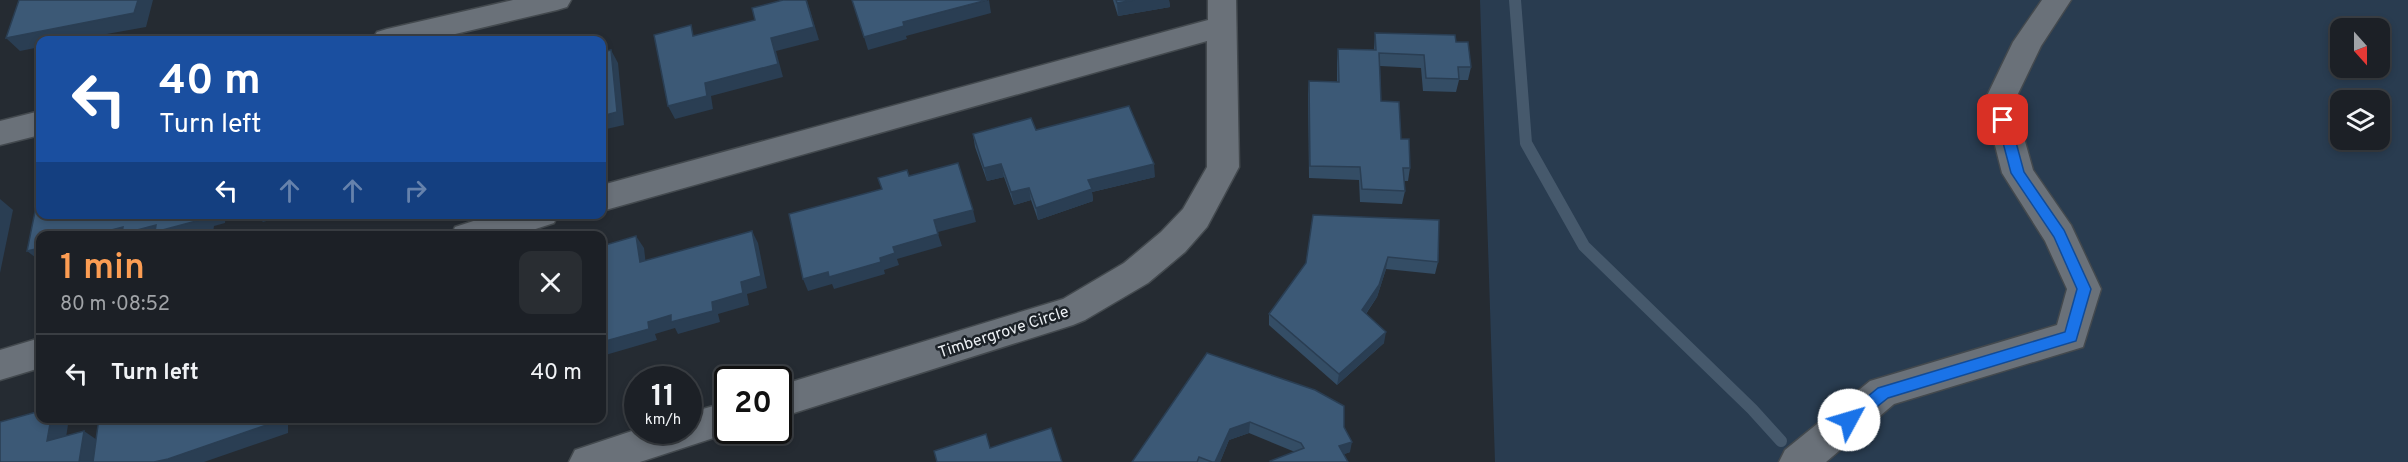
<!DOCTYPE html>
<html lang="en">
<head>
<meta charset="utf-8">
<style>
	:root { --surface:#1c2026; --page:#292d32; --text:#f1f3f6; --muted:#a0a3a7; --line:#3a3e43; --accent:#fc9d53 }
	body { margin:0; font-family:Overpass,sans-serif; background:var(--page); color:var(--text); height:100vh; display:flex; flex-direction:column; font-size:22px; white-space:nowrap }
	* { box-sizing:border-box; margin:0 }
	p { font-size:20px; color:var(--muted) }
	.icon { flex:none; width:33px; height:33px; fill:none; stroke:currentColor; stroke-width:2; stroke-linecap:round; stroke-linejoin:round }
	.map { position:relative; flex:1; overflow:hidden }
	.panel { position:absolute; left:36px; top:231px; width:570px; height:192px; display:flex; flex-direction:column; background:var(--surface); border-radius:12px; box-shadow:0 3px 9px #0003,0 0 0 2px var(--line) }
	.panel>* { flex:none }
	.guide { position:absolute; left:36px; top:36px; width:570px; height:183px; border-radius:12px; box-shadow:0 3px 9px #0003,0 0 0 2px var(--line); background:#1a4fa0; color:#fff; overflow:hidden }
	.needle { width:39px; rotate:159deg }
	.buttons { position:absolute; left:2330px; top:18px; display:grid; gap:12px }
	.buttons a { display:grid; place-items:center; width:60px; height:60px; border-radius:12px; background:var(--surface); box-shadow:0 3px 9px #0003,0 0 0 2px var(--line); font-size:30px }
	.speed { position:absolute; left:624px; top:366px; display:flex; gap:12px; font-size:30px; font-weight:700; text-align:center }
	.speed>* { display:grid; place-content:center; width:78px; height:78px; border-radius:50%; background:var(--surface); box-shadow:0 3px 9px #0003,0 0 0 2px var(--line); line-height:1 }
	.speed small { font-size:15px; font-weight:400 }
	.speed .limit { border:3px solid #111; border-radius:9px; background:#fff; color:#111 }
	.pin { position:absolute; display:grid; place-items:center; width:51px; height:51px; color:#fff; margin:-26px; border-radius:12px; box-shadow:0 3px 9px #0006 }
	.me { position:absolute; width:66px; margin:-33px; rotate:51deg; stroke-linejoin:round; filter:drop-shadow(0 0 4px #0008) }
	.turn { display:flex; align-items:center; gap:21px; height:126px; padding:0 24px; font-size:27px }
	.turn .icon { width:78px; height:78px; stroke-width:2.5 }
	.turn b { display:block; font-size:42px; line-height:51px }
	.lanes { display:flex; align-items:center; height:57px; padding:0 24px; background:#0003; justify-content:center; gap:30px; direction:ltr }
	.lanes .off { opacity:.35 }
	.round { display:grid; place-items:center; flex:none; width:63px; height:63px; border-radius:12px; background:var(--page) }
	.headline { display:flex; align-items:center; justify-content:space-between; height:102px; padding:0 24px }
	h1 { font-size:36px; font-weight:600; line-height:45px; color:var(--accent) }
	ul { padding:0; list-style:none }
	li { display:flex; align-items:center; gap:18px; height:78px; padding:0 24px; border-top:2px solid var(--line) }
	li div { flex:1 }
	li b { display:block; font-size:22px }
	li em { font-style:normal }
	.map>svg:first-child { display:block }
</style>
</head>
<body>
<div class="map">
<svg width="2408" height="462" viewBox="0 0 2408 462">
	<rect width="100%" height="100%" fill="#252b32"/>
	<path fill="#293c50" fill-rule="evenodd" d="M1480,0h928v462h-913zM2340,28h39v40h-39zM2340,100h39v40h-39z"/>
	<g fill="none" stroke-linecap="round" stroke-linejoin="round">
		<path stroke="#46596c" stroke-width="12" d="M1515,0l11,143 58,103 168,163 29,32"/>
		<g stroke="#43494e" stroke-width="3">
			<g id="minor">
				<path d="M513,0h58l-4,7 -10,3 -127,30h-58l5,-8 10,-3z"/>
				<path d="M1208,0h28l3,167 -32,60 -22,25 -37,31 -63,37 -12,5 -295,93v-32l285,-87 61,-36 37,-31 22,-23 24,-42v-126l-605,170v-26l606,-165z"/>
				<path d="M2042,0h29l-30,46 -27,56 19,68 38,55 30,64 -18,58 -189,57 -68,58h-47l6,-12 85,-69 187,-56 10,-36 -22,-48 -43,-68 -18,-71 29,-60z"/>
				<path d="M40,111v24l-40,10v-24z"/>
				<path d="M495,214h63l-4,9 -40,13h-63l4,-9z"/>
				<path d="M40,338v30l-40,12v-30z"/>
				<path d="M728,402v28h10l-98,32h-71l6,-12 63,-21 50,1v-17z"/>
			</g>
		</g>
		<use href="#minor" fill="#6a7179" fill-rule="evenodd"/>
	</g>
	<g fill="#344d65">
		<path d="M1113,0h56l1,7 -52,9z"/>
		<path d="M1375,33l81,9 15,25 -3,13h-9l-3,12 -33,-1 -2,-23 -41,-2 1,35 20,38 9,29 -2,13h-4l1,10 -3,13 -42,-2 -1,-22 -50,-2 -1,-84 1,-13 28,1v-20l1,-13 36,1z"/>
		<path d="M1036,130l119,47 -63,15 1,9 -55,19 -7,-20 -17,5 -10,-28 -17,4 -12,-34 -2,-13z"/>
		<path d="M1313,215l125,47 -3,12 -49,-5 -9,28 -11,17 18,29 -47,42 -68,-60v-11l37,-51z"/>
		<path d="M1207,353l137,74 6,25 -6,2 4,8h-78v-1l25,-9 -46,-19 -20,7 -9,22h-88z"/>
	</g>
	<g fill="#2a3e53">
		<path d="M138,0h17h-2l-7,27 -73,13h-33v7l-20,4 -14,-13z"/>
		<path d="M807,0l12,40 -43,11 7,26 -72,19 2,13 -38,10 -7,-13 37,-23z"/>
		<path d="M989,0l2,13 -85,23 1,3 -39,11 -4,-13 39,-15z"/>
		<path d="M1134,0h35l1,7 -52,9 -1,-13z"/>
		<path d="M611,50l7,13 6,62 -22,5v-14z"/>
		<path d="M1001,164l3,13 -17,4 -3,-13z"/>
		<path d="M1154,164l1,13 -63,15 1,9 -55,19 -2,-12 52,-28z"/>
		<path d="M1029,188l2,12 -17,5 -3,-13z"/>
		<path d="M0,199l13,11 -13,63z"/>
		<path d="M973,210l3,12 -38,10 -4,-12z"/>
		<path d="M201,214h25l-1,9 -11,3 -1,7 -11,3h-114l35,-9z"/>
		<path d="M256,214h33l-26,8z"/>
		<path d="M752,231l6,12 9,45 -20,6 2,11 -31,9 2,8 -42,12 -3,-6 -20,6 2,6 -55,16v-14l46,-20 64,-20 29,-20z"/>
		<path d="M938,234l4,12 -45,13 2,6 -15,5 1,4 -51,15 -2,-5 -24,7 -5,-12 77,-21 13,-11z"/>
		<path d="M636,236l8,12 3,26 -7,-12z"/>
		<path d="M40,248v13l-13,-10z"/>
		<path d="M1388,257l-2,12 -9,28 -17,25 2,-12z"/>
		<path d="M1386,332l-2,11 -47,42 2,-11z"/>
		<path d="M51,418h18l-5,33 -17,-10z"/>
		<path d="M275,418h13v15l-84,29h-50z"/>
		<path d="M1250,422l-1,11 -20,7 -9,22h-5l15,-33z"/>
		<path d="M84,431l16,11 -3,20h-18z"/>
		<path d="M1352,442l-2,10 -13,5 2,-11z"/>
	</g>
	<g fill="#3c5976" stroke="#2a3e53" stroke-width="1.5">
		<path d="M19,0h119l-4,13 -128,25z"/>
		<path d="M783,0h23l8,27 -43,11 7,26 -73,19 2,13 -39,10 -14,-71 37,-10 2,11 62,-16 -3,-12z"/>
		<path d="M852,0h135l-84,22 1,4 -40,11z"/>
		<path d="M1116,0h18l-17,3z"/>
		<path d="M1375,33l80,2 1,7h12l3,25h-13l1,12 -33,-1 -2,-23 -45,-2 2,48 18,1 2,37h8l1,29h-7l2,23 -43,-2 -2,-22 -50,-1 -1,-85 30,1 -1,-33 38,1z"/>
		<path d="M611,50l6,62 -15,4v-64z"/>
		<path d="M1129,106l25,58 -66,16 4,9 -56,19 -7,-20 -18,4 -10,-28 -17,4 -11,-34 58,-16 5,12z"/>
		<path d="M958,163l15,47 -39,10 4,14 -45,13 2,6 -15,5 1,4 -52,15 -1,-5 -25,7 -14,-65 93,-25 -4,-11 29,-8 2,6z"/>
		<path d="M40,186v28h161l-1,6 -45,12 1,-7 -34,9 1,-7 -35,9h-48v12l-13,3 13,-64z"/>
		<path d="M1313,215l126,5 -1,42 -50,-5 -9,28 -17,25 24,22 -47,42 -70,-60 37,-51z"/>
		<path d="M752,231l9,45 -20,6 2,11 -31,9 1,9 -42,11v-7l-23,7 1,7 -47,13v-96l34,-10 4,26z"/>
		<path d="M1207,353l108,37 29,16v21l8,15 -13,4 9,16h-77l-1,-1 34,-13 -3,-5 -51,-21 -20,7 -15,33h-3l-13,-5 -2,5h-65z"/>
		<path d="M40,411v7h11l-4,23 37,-10 -5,31h-79v-40z"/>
		<path d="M99,418h176v4l-107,37 -14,3h-61z"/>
		<path d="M1051,428l11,34h-125l-3,-11 52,-17 4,14z"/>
	</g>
	<path fill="#1a73e8" stroke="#114b97" stroke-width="1.5" d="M2003,115l7,5 14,52 40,58 27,59 -15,52 -188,57 -34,27 -5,2 -5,-2 -3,-5 3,-4 34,-28 187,-56 12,-43 -23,-52 -43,-64 -14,-53z"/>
	<g text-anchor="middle" stroke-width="5" stroke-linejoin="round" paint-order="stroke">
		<g font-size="16" fill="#ebeff3" stroke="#1c2228">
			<text transform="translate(1003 331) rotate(-18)" y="6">Timbergrove Circle</text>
		</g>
	</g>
</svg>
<div class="buttons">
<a><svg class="needle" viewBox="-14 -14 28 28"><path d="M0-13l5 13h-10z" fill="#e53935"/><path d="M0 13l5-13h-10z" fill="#a0a3a7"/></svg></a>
<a><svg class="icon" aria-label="layers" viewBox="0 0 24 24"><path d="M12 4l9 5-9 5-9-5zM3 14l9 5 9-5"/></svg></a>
</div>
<div class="speed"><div>11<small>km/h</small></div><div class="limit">20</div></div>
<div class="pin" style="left:2003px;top:120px;background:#d93025"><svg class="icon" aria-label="arrive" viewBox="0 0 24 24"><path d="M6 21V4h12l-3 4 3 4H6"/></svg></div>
<svg class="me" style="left:1849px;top:420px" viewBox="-20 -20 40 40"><circle r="19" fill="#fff"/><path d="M0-13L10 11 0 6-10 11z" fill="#1a73e8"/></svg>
<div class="guide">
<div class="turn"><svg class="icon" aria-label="left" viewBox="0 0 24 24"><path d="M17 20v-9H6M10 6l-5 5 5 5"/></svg><div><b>40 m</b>Turn left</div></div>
<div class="lanes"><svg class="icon" aria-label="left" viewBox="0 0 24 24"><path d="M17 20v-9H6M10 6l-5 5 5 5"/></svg><svg class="icon off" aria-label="ahead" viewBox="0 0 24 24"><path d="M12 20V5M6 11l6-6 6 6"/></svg><svg class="icon off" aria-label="ahead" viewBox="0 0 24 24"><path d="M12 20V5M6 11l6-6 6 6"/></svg><svg class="icon off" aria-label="right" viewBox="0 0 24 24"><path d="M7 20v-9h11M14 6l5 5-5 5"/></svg></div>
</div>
<section class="panel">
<div class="headline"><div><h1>1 min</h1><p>80 m · 08:52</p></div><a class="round"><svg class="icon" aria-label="close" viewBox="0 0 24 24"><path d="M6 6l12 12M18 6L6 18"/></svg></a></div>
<ul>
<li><svg class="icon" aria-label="left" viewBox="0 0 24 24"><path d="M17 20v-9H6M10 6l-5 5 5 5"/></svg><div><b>Turn left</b></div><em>40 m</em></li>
</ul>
</section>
</div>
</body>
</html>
